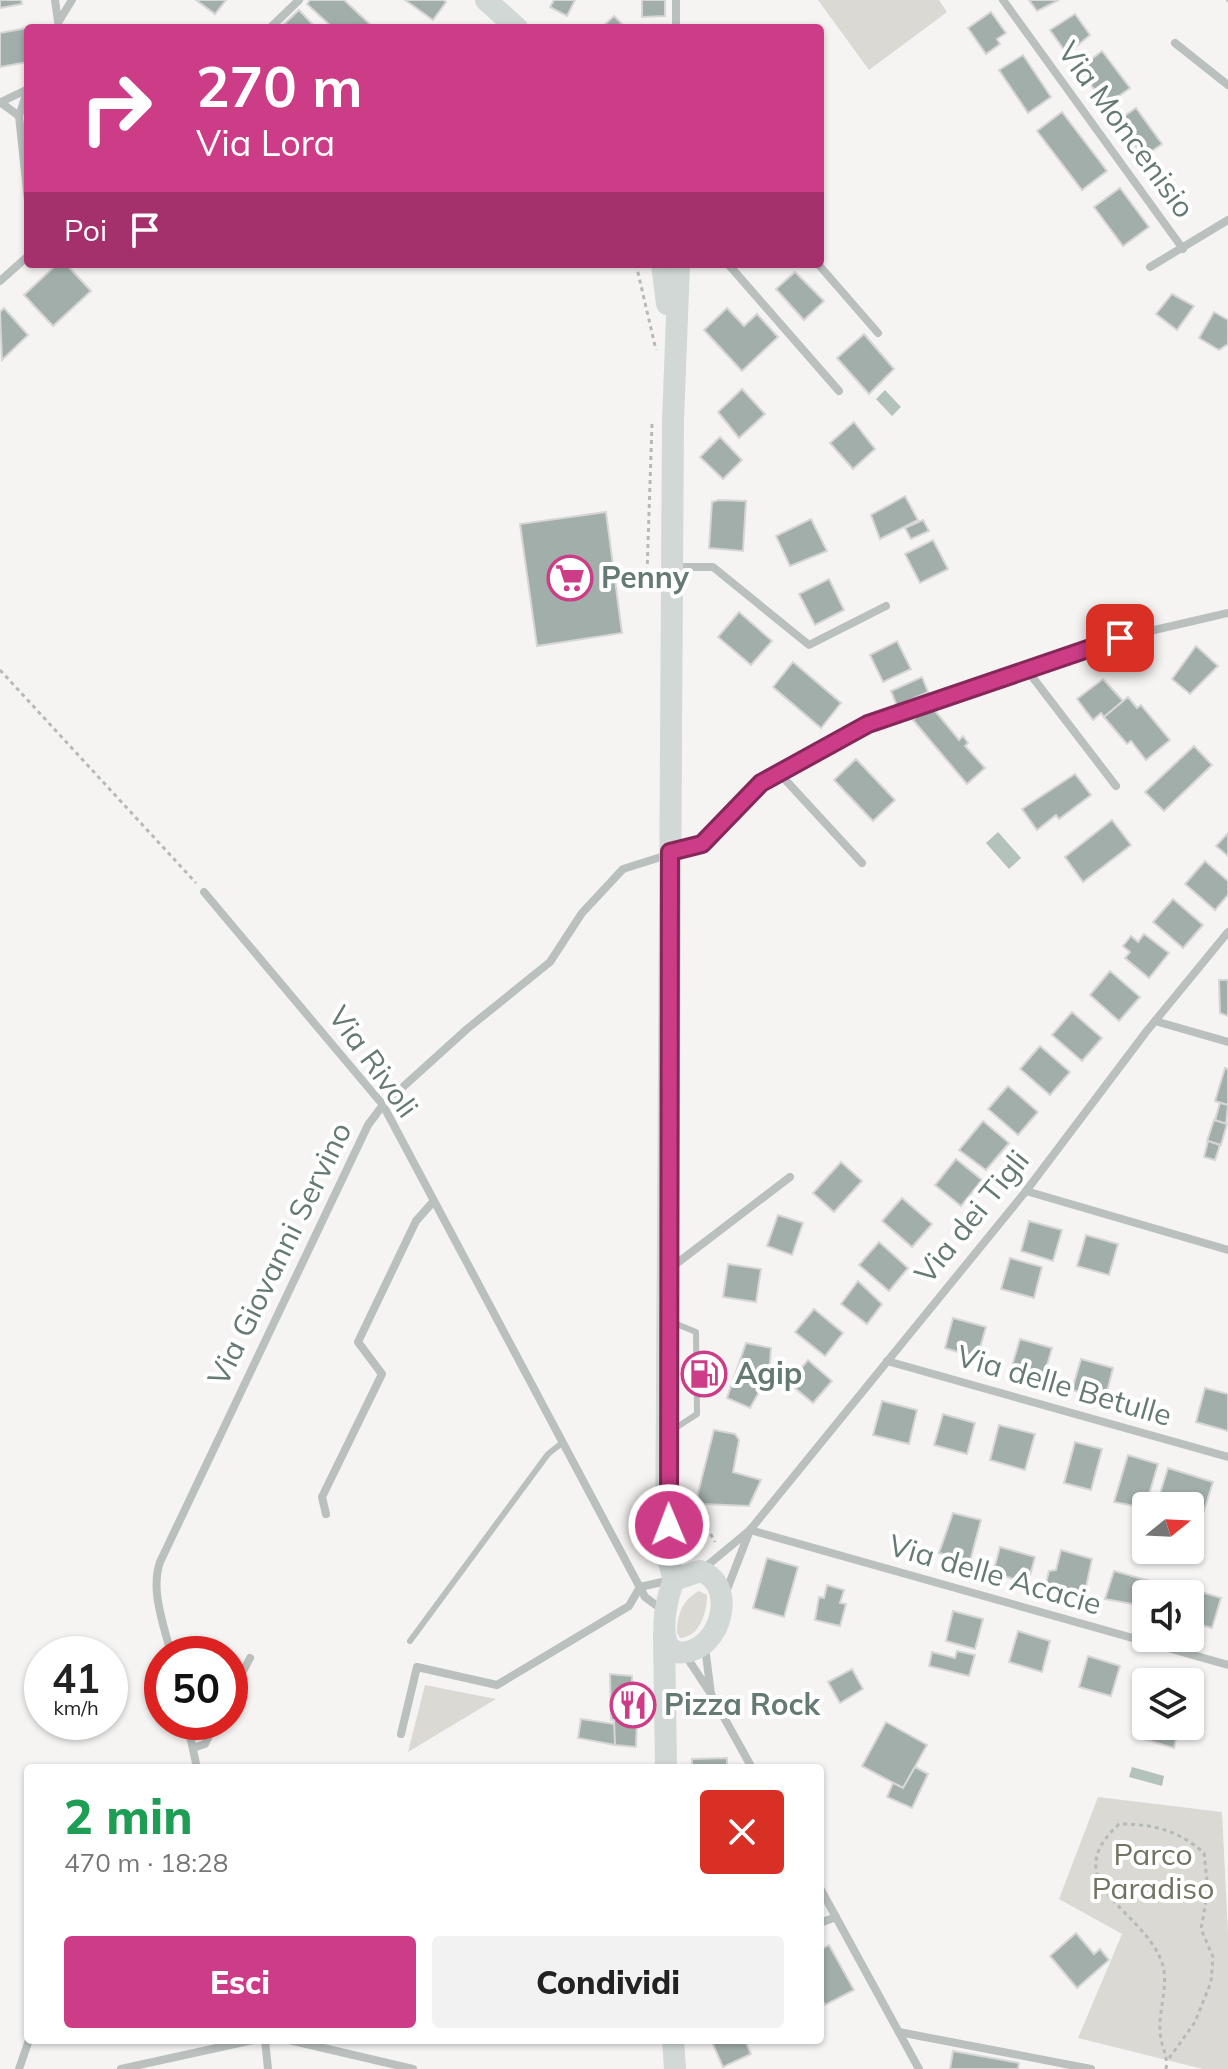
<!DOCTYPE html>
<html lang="it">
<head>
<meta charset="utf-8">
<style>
	:root { --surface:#fff; --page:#f2f2f2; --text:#222; --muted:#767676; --accent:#cd3c87 }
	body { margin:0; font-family:Mulish,sans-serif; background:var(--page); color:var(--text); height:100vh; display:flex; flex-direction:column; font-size:30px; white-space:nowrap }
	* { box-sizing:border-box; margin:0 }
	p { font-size:26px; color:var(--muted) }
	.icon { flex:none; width:44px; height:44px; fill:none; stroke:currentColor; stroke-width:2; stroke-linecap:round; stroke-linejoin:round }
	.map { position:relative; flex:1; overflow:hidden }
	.drawer { position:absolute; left:24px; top:1764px; width:800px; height:280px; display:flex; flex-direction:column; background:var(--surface); border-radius:8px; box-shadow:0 2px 6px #0004 }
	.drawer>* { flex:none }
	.banner { position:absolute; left:24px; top:24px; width:800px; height:244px; border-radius:8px; box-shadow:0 2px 6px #0004; background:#cd3c87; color:#fff; overflow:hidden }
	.needle { width:52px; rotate:72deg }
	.buttons { position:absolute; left:1132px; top:1492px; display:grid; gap:16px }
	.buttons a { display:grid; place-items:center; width:72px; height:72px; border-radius:8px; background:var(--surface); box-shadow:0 2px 6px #0004; font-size:40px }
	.speed { position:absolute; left:24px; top:1636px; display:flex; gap:16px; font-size:40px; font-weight:700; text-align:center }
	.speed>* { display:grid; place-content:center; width:104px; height:104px; border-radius:50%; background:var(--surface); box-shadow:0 2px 6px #0004; line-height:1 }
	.speed small { font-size:20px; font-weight:400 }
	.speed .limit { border:12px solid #d22; background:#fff; color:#111 }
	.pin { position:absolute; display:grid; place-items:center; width:68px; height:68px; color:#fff; margin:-34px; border-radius:16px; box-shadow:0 4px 12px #0006 }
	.me { position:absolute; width:88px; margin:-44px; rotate:359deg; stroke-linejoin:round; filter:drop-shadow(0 0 6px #0008) }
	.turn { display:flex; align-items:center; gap:28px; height:168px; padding:0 40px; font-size:36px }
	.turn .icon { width:104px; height:104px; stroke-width:2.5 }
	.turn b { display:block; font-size:56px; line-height:68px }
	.then { display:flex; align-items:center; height:76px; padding:0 40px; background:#0003; gap:16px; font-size:30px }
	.round { display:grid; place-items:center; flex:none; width:84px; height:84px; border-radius:8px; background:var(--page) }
	.headline { display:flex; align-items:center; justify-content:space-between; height:136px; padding:0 40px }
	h1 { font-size:48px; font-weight:800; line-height:60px; color:#1e9e55 }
	.button { display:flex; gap:16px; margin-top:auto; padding:16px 40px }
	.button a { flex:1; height:92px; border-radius:8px; background:var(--accent); color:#fff; font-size:32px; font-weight:800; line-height:92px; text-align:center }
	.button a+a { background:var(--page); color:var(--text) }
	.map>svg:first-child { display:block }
</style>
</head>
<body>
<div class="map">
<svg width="1228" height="2069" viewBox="0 0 1228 2069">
	<rect width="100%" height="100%" fill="#f6f4f3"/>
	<g fill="#dad9d3">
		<path d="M818,0h121l8,12 -78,58z"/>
		<path d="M699,1591l8,4c0,17 -7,42 -27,43l-3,-5c0,-18 5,-33 22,-42z"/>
		<path d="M425,1685l71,14 -88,53z"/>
		<path d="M1098,1797l124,15 6,122v135h-25l-125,-31 44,-104 -63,-35z"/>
	</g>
	<g fill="#b3c2bb">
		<path d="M885,390l16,17 -9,9 -16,-17z"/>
		<path d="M998,832l23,26 -12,11 -23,-26z"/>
		<path d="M1132,1767l32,9 -2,10 -33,-9z"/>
	</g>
	<g fill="#a1aeaa" stroke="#d7d6d6" stroke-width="2">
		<path d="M0,0h21l1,4 -22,4z"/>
		<path d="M196,0h30l-11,14z"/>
		<path d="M310,0h34l30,28h-41l-26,-24z"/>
		<path d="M405,0h39l2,2 -13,18z"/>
		<path d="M554,0h21l-8,16 -17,-9z"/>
		<path d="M642,0h23v16l-23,1z"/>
		<path d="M1029,0h30l-22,11z"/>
		<path d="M299,10l17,18h-36z"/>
		<path d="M991,12l15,21 -9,6 3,5 -14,10 -18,-26z"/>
		<path d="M1075,14l15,21 -23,19 -17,-24z"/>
		<path d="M614,16l12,12h-25z"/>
		<path d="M27,28l1,34 -28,5v-34z"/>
		<path d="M1102,51l28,37 -24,17 -27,-36z"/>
		<path d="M1023,55l28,42 -23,16 -29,-43z"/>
		<path d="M1136,108l26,36 -19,13 -26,-36z"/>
		<path d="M1062,112l45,59 -25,19 -45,-59z"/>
		<path d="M1120,188l29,39 -26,19 -29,-39z"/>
		<path d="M57,264h9l25,27 -38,35 -29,-31z"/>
		<path d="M795,272l29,29 -20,19 -28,-31z"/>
		<path d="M1172,294l22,12 -17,24 -21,-16z"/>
		<path d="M4,308l24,27 -26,25 -2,-48z"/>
		<path d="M727,308l17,18 13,-12 21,23 -36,34 -38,-41z"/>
		<path d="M1214,312l14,8v24l-9,6 -20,-12z"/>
		<path d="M864,334l30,35 -25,25 -32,-36z"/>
		<path d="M742,389l23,25 -26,24 -21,-26z"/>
		<path d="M854,422l21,27 -22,20 -23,-26z"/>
		<path d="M720,437l22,23 -19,19 -23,-22z"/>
		<path d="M905,496l13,24 -38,19 -9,-24z"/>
		<path d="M719,500l27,1 -3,50 -34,-3 3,-46z"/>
		<path d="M606,512l16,121 -85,13 -17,-122z"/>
		<path d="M811,519l16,32 -37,15 -14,-30z"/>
		<path d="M923,520l6,11 -18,8 -6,-11z"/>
		<path d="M933,540l15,29 -28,14 -15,-29z"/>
		<path d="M829,579l15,31 -29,15 -16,-31z"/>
		<path d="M739,612l33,29 -21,24 -33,-28z"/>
		<path d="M897,641l14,28 -28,13 -13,-27z"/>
		<path d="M1196,646l22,20 -28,28 -18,-15z"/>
		<path d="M793,662l48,41 -20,25 -48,-41z"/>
		<path d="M922,677l6,15 -31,14 -6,-15z"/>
		<path d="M1103,679l20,22 -19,16 -3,-4 -8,7 -16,-21z"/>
		<path d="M1128,697l9,11 4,-3 29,35 -24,20 -15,-19 -4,3 -23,-27z"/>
		<path d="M930,705l29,35 4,-4 5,7 -3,3 20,22 -18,16 -54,-64z"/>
		<path d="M1194,746l18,19 -48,46 -19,-19z"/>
		<path d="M856,759l39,41 -22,21 -39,-41z"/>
		<path d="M1075,774l16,21 -32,24 -3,-4 -19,15 -15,-21z"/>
		<path d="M1112,820l19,25 -48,37 -18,-25z"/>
		<path d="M1228,833v23l-12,-10z"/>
		<path d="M1205,861l23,20v14l-13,15 -30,-26z"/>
		<path d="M1173,899l30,26 -20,23 -30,-26z"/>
		<path d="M1144,934l25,19 -20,25 -24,-20 5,-6 -7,-6 8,-10 7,6z"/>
		<path d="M1110,971l30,26 -21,24 -29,-26z"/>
		<path d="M1219,980h9v36l-8,-3z"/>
		<path d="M1072,1012l30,26 -20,23 -30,-26z"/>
		<path d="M1040,1046l30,26 -20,23 -30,-26z"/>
		<path d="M1225,1068l3,1v36l-13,-4z"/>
		<path d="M1008,1086l30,26 -20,23 -30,-26z"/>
		<path d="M1220,1103l8,2 -2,19 -11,-4z"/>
		<path d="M1214,1120l13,4 -6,21 -14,-4z"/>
		<path d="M983,1121l26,22 -23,27 -27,-20z"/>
		<path d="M1208,1141l12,4 -5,15 -11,-3z"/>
		<path d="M956,1159l26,21 -21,26 -26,-21z"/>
		<path d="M841,1162l21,19 -28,31 -21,-19z"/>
		<path d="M902,1198l30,26 -20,23 -30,-26z"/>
		<path d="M778,1215l25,8 -11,32 -25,-9z"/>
		<path d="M1029,1221l33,9 -9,31 -32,-10z"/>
		<path d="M1086,1235l32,9 -9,31 -32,-9z"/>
		<path d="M879,1242l29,26 -19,23 -30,-26z"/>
		<path d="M1010,1258l32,9 -8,31 -33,-9z"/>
		<path d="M728,1264l33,5 -5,33 -33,-5z"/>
		<path d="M858,1281l24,23 -15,20 -26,-20z"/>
		<path d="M814,1309l29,24 -18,23 -30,-24z"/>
		<path d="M953,1318l33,9 -9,31 -32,-10z"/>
		<path d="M1020,1339l32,9 -9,31 -32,-10z"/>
		<path d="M746,1343l25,5 -2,26 -19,34 -23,-10z"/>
		<path d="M1081,1359l32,9 -8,31 -33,-9z"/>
		<path d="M808,1360l24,21 -19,22 -24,-20z"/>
		<path d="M1205,1388l23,6v37l-32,-9z"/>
		<path d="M882,1401l35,9 -8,34 -36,-9z"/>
		<path d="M943,1414l32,9 -8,31 -33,-9z"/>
		<path d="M999,1425l36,9 -10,36 -35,-10z"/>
		<path d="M714,1430l21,4 4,6 -6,32 28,8 -12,26 -47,-2 -5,-7z"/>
		<path d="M1075,1442l27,7 -11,41 -27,-7z"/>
		<path d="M1128,1455l30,9 -13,44 -31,-6z"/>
		<path d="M1168,1468l45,14 -11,35 -12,-4v-7l-33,-3z"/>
		<path d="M953,1513l28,7 -11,41 -31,-8z"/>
		<path d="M1000,1547l35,10 -7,26 -35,-10z"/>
		<path d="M1061,1550l31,9 -8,37 -21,-6 -8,2 -9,-9 3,-12 7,-1z"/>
		<path d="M767,1558l31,9 -14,50 -31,-9z"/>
		<path d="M1114,1571l36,10 -6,25 -39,-7z"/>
		<path d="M827,1585l17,5 -4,13 6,1 -6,22 -25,-6 4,-23 5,1z"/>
		<path d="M1188,1588l33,10 -9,30 -22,-6z"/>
		<path d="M953,1611l30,8 -8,30 -29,-8z"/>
		<path d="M1018,1631l32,10 -8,31 -33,-10z"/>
		<path d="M957,1651l18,4 -6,21 -40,-10 3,-14 23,6z"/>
		<path d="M1088,1656l32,10 -9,30 -32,-9z"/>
		<path d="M852,1669l11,20 -23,14 -12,-21z"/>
		<path d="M610,1674l22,2v43l-21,1z"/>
		<path d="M1146,1715v11h33l-5,22 -34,-10z"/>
		<path d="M581,1719l34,5v21l-37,-7z"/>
		<path d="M637,1719l-1,28 -21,-2 -1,-25z"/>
		<path d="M886,1722l41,23 -24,43 -41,-22z"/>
		<path d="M727,1758v10h-35v-9z"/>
		<path d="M915,1767l13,7 -16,34 -25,-11 6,-14 10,5z"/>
		<path d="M1076,1933l18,21 6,-5 9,11 -32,28 -27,-32z"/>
		<path d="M829,1945l25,45 -29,15 -5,-9v-46z"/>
		<path d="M711,2040h34l6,14 -28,13z"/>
		<path d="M953,2051l66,12 -1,6h-68z"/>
	</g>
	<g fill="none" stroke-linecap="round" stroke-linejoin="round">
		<g stroke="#b5bab9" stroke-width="3" stroke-dasharray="4 4" stroke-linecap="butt">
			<path d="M1227,0l1,1"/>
			<path d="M636,264l20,86"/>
			<path d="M652,424l-5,149 6,18"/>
			<path d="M0,670l196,213"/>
			<path d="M683,1513h16l16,29"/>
			<path d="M1166,2069c2,-12 -3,-19 -5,-30 -5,-23 8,-50 2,-73 -16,-56 -110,-81 -44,-142 34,0 59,6 85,29l4,37 -7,39 12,28 -2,25 -16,40 -27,38"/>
		</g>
		<g stroke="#b9c0be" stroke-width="6">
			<path d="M671,1431l26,-17 -1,-82 -22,-9"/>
			<path d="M410,1641l138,-187 14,-11"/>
		</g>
		<g stroke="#b9c0be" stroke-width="8">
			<path d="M55,0l4,28"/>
			<path d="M676,0v28"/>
			<path d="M1003,0l180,249"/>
			<path d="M59,21l13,-21"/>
			<path d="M270,28l29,-28"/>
			<path d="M1175,43l53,42"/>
			<path d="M28,89l-9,27 9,84"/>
			<path d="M3,101l23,-11"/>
			<path d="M0,102l19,14"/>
			<path d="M728,264l111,127"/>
			<path d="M818,264l60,69"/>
			<path d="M1150,267l78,-47"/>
			<path d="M0,281l28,-25"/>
			<path d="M672,567h41l96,78 77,-39"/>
			<path d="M1027,670l89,116"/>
			<path d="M779,773l83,90"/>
			<path d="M204,892l179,213 262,492 19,14"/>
			<path d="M1155,1021l73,21"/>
			<path d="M1026,1191l202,59"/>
			<path d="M672,1267l118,-90"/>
			<path d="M887,1361l341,96"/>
			<path d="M326,1514l-4,-17 60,-123 -24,-32 58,-121 16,-18"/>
			<path d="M750,1530l478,135"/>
			<path d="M703,1569l47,-39 276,-339 120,-159 82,-100"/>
			<path d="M640,1587l31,-7"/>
			<path d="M726,1592l24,-62"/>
			<path d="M171,1654c-7,-29 -21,-63 -11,-92l208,-437 15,-20 84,-76 83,-67 32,-49 41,-44 79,-25 59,-61 107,-59 252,-86 108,-25"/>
			<path d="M686,1656l25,38 -6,-47"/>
			<path d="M711,1694l41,74"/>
			<path d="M230,1696l20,-38"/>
			<path d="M187,1722l10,46"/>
			<path d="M401,1734l16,-67 80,18 132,-79 11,-19"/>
			<path d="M193,1748l12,-4 11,-22"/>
			<path d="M820,1888l99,181"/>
			<path d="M820,1923l16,-6"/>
			<path d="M899,2032l192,37"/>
			<path d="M265,2040l3,29"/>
			<path d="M289,2040l124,29"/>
			<path d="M19,2069l10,-29"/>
			<path d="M121,2069l132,-29"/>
		</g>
		<g stroke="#d1d8d5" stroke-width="22">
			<path d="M486,0l31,28"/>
			<path d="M662,264l5,40"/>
			<path d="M700,1571c35,11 24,68 -7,79 -43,16 -27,-52 -19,-70z"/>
			<path d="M674,1580l-8,-29 7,-1130 6,-157"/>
			<path d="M664,1635l2,133"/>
			<path d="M673,2040l2,29"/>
		</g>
	</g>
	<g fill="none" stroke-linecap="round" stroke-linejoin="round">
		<g stroke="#852758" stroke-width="20">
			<path id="route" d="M669,1525l1,-673 32,-8 59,-61 107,-59 252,-86"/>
		</g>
		<use href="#route" stroke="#cd3c87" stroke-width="14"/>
	</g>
	<defs>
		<g id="supermarket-ring" transform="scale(2.3)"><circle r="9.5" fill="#fff" stroke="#cd3c87" stroke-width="1.5"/><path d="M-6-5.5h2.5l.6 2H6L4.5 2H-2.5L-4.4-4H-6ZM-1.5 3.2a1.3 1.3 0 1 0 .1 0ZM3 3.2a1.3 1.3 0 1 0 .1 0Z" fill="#cd3c87"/></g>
		<g id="fuel-ring" transform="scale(2.3)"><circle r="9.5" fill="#fff" stroke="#cd3c87" stroke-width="1.5"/><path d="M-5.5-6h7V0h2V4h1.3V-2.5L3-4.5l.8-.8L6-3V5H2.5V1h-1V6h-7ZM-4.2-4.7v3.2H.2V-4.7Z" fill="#cd3c87"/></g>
		<g id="restaurant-ring" transform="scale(2.3)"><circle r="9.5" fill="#fff" stroke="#cd3c87" stroke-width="1.5"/><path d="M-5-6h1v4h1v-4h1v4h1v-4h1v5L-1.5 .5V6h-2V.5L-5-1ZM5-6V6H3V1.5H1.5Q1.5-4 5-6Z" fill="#cd3c87"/></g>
	</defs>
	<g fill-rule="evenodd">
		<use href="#supermarket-ring" x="570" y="578"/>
		<use href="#fuel-ring" x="704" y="1374"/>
		<use href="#restaurant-ring" x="633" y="1705"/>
	</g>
	<g text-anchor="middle" stroke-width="8" stroke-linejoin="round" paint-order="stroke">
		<g font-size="30" fill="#657a74" stroke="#fff">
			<text transform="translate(1126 130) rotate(54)" y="10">Via Moncenisio</text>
			<text transform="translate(373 1062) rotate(54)" y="10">Via Rivoli</text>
			<text transform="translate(972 1217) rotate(-51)" y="10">Via dei Tigli</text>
			<text transform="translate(280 1254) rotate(-64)" y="10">Via Giovanni Servino</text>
			<text transform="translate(1064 1386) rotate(16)" y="10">Via delle Betulle</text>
			<text transform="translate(995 1575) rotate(16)" y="10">Via delle Acacie</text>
		</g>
		<g font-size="30" font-weight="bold" fill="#657a74" stroke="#fff" text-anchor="start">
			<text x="601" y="588">Penny</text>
			<text x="735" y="1384">Agip</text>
			<text x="664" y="1715">Pizza Rock</text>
		</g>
		<g font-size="30" fill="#727363" stroke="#fff">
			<text x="1153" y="1865">Parco<tspan x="1153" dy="34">Paradiso</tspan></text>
		</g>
	</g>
</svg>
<div class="buttons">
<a><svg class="needle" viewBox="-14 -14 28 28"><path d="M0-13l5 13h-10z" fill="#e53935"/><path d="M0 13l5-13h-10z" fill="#767676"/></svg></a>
<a><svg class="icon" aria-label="sound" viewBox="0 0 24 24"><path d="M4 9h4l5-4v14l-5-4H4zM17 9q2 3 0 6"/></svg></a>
<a><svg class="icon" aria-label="layers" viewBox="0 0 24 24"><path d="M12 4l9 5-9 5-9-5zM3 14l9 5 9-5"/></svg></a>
</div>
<div class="speed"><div>41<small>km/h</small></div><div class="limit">50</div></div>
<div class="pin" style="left:1120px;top:638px;background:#d93025"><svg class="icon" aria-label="arrive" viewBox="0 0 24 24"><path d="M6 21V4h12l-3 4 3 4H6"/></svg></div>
<svg class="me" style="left:669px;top:1525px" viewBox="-20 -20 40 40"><circle r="17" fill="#cd3c87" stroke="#fff" stroke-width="3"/><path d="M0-11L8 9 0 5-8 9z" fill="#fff"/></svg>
<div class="banner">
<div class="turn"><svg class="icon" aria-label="right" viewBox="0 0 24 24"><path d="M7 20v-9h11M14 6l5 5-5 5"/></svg><div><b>270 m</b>Via Lora</div></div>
<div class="then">Poi<svg class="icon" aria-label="arrive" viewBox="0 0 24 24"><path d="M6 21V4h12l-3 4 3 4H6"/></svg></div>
</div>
<section class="drawer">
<div class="headline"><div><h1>2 min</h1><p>470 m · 18:28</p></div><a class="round" style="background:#d93025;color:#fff"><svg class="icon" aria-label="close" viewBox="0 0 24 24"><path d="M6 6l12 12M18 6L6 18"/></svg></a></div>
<div class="button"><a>Esci</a><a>Condividi</a></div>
</section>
</div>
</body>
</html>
